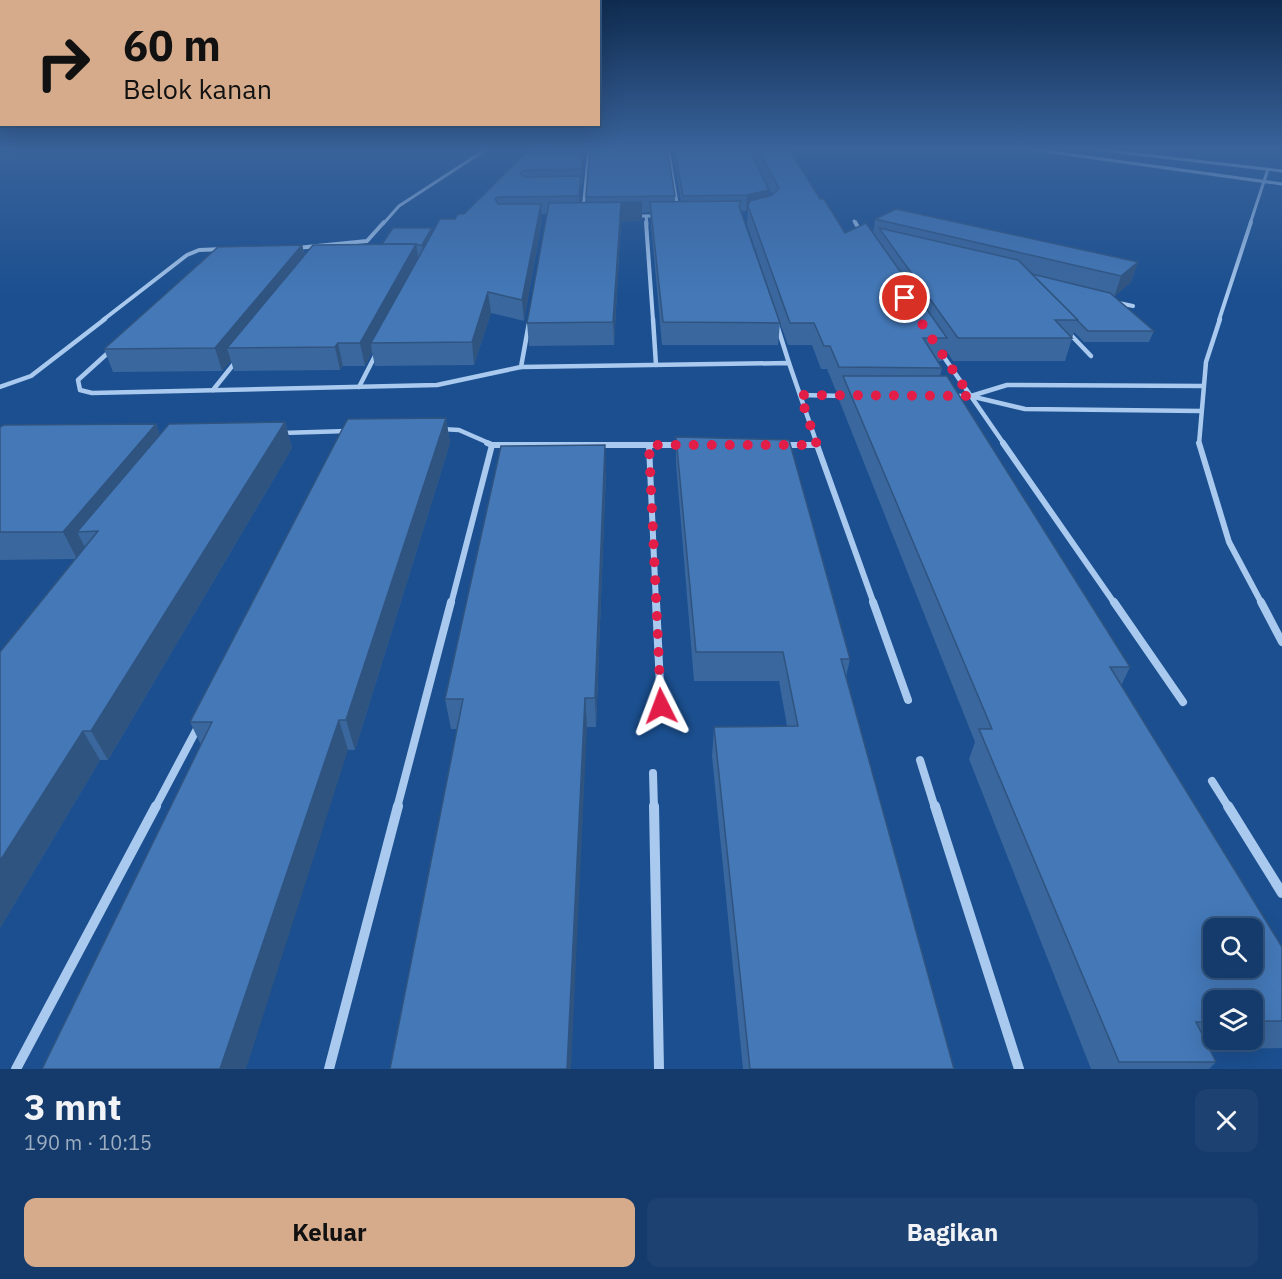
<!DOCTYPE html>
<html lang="id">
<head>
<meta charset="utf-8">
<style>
	:root { --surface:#143b6b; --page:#1d4271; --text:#f1f3f6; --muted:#9dadc1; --line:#33557e; --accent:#d6ab8b }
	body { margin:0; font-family:"IBM Plex Sans",sans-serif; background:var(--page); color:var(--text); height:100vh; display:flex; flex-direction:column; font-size:22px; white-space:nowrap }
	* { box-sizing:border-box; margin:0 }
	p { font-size:20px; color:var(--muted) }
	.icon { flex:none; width:33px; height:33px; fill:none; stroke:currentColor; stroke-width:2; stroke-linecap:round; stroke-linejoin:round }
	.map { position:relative; height:1069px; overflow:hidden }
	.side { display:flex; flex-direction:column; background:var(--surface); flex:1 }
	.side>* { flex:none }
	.guide { position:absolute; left:0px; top:0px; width:600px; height:126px; box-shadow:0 6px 24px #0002,0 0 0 2px var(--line); background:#d6ab8b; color:#111; overflow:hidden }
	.controls { position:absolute; left:1203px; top:918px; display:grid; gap:12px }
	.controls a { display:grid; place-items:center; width:60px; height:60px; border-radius:12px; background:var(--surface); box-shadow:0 6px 24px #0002,0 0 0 2px var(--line); font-size:30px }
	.pin { position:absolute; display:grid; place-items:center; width:51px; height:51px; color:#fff; margin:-26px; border:3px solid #fff; border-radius:50%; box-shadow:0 2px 6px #0007 }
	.me { position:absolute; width:66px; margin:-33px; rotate:357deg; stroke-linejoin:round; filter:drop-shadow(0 0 4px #0008) }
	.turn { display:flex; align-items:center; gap:21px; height:126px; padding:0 24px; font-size:27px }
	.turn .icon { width:78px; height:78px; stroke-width:2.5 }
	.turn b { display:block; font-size:42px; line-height:51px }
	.round { display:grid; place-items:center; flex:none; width:63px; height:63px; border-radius:12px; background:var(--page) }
	.overview { display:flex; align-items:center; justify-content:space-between; height:102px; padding:0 24px }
	h1 { font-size:36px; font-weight:700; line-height:45px }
	.primary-button { display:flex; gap:12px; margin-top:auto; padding:12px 24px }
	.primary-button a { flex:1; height:69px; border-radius:12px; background:var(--accent); color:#111; font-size:24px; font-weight:700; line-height:69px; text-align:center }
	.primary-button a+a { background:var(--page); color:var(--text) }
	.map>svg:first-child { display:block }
</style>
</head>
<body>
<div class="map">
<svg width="1282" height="1069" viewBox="0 0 1282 1069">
	<rect width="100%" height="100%" fill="#1b4f8f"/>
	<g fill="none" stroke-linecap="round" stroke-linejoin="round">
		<g stroke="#a9c9ee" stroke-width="3">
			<path d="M668,148l10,61"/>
			<path d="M1022,148l260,36"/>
			<path d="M1084,148l198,23"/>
			<path d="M583,210l6,-62"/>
			<path d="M636,216h22"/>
			<path d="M646,216l1,8"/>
			<path d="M854,221l2,3"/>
			<path d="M383,224l16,-18 89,-58"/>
			<path d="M1250,224l18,-55"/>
		</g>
		<g stroke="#a9c9ee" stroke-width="4">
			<path d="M646,222l7,98"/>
			<path d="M855,222l7,12"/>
			<path d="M297,248l70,-7 17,-19"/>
			<path d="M1114,302l19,4"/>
			<path d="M103,320l84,-65 12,-5 25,-1"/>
			<path d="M1219,320l32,-98"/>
		</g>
		<g stroke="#a9c9ee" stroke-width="4.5">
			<path d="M653,319l3,46"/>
			<path d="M777,325l12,38"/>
			<path d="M1069,333l22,23"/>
			<path d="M939,350l65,94"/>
			<path d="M110,351l-32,29 2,10 12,3 345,-8 84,-18 268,-4 11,32"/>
			<path d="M521,367l8,-44"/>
			<path d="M0,387l31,-11 74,-57"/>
			<path d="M359,387l18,-35"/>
			<path d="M213,390l24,-30"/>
			<path d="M951,396h19l55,13 176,2"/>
			<path d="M971,396l36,-11 196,1"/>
			<path d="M441,429l18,1 32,14"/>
			<path d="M282,433l65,-2"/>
			<path d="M817,444l-17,-49 45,1"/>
			<path d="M1199,444l7,-82 14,-43"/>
		</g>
		<g stroke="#a9c9ee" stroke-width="6">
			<path d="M487,443l5,2h191"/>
			<path d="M1003,443l112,161"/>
			<path d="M1199,443l30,99 33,62"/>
			<path d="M649,445l7,159"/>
			<path d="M783,445h34l-1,-2"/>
			<path d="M817,445l57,159"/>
			<path d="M451,604l41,-159"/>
		</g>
		<g stroke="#a9c9ee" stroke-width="8">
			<path d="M656,602l5,104"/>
			<path d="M873,602l35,98"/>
			<path d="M1114,602l69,100"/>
			<path d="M1261,602l21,40"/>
			<path d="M920,760l15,48"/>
			<path d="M653,773l1,35"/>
			<path d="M1212,781l17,27"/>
			<path d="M155,808l44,-83"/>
			<path d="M397,808l54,-206"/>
		</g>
		<g stroke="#a9c9ee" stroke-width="10">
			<path d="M654,806l5,263"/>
			<path d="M935,806l84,263"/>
			<path d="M1228,806l54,87"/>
			<path d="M16,1069l140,-263"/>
			<path d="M329,1069l69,-263"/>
		</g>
	</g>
	<g fill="#3a679d" fill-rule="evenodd">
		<path d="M530,148h56l-2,12h-1l1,8 -2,17h-1l-1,18h7l-1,-6 89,-1v6h6l-9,-54h77l2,4v-4h37l32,51 25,34h28l2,-14 263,43 -7,20 -17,15 40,34 -5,11h-65l-10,-10 -9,29h-112l-8,-12 -3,12h-5l5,7 -2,8 190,291 -9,19 161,261v101l-73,1 7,13 -7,7h-118l-122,-310 6,-17 -136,-342 2,-9h-5l-9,-22h-6l-9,-24h-24l-8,-22 -2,22h-116l-12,-133 -8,1v7l-21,2 -7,123 -85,1 -2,-23 20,-109h-6l1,7 -18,100 -33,-8 -17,52 -99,1 -3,-14 -7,14h-22l-3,4 -106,1 -3,-10 -9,10 -109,1 -9,-23 198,-104 3,10 77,-11 50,-16v4l32,-18 66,-64zM763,176l10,19 -4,1v-6zM741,211h7l-1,13 28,85zM1214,1000h38v40h-38z"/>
		<path d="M446,418l4,25 -95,307 -154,-5 -11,-23z"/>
		<path d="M285,422l7,26 -184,312h-8l-100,168v-276l75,-93 -75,1v-133l156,-3 4,11z"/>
		<path d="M676,437l174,222 -4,18 108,392h-211l-31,-313 2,-29 73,-1 -8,-45h-85l-18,-218z"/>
		<path d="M606,471l-10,256 -145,2 -6,-30z"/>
	</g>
	<g fill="#305480">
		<path d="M584,148h2l-2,12z"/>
		<path d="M583,152l1,16 -2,17 -1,-16z"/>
		<path d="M581,176v17l-1,20 -1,-17z"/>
		<path d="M769,190l-1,16h-20v5h-2l1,-16z"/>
		<path d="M642,202v18l-21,2 -7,123 -1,-23 8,-118z"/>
		<path d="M541,204l1,17 -18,100 -2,-21z"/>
		<path d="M432,228l1,10 -9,17 -2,-10z"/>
		<path d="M416,244l3,19 -48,80 1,9 -7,14 -5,-23z"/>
		<path d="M302,245l5,20 -80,83 4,13 -9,10 -7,-23z"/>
		<path d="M1138,262l-7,20 -17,15 7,-21z"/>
		<path d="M488,292l3,21 -17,52 -2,-23z"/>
		<path d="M338,343l5,23 -3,4 -5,-23z"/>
		<path d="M446,418l4,25 -95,307 -9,-30z"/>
		<path d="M285,422l7,26 -184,312 -17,-29z"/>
		<path d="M156,424l9,25 -67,82 -21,1 9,17 -9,10 -14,-27z"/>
		<path d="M605,445l1,26 -10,256 -1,-29z"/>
		<path d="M585,698l2,29 -16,342h-4z"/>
		<path d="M339,720l9,30 -102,319h-26z"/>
		<path d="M83,731l17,29 -100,168v-67z"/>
	</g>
	<g fill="#4478b7" stroke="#305480" stroke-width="1.5" fill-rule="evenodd">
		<path d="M590,148h77l8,48 -89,1z"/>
		<path d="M674,148h75l20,42 -22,5 -64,1z"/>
		<path d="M757,148h31l32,51h4l21,34 21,-10 81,115h-24l19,30 -103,-1 -9,-21h-6l-10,-23h-24l-42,-117 2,-5 23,-6 6,-7z"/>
		<path d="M530,149l4,2 49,1 -2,17 -57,1 -4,3 4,4 57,-1 -2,20 -81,1 -3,2 3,5h43l-19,96 -34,-8 -16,50 -101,1 69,-124h15l3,-5h6z"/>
		<path d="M741,201l-2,5 41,117 -117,-1 -13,-120z"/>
		<path d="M642,202l-21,2 -8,118 -86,1 22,-120z"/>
		<path d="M896,209l242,53 -17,14 -246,-57z"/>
		<path d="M393,228h39l-10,17h-6v-1h-34z"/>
		<path d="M879,228l139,32 60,60h-23l17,18h-114z"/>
		<path d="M416,244l-56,99h-22l-3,4 -108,1 86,-103z"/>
		<path d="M302,245l-87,103 -111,1 114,-102z"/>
		<path d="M1032,274l78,19 44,38h-66l-10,-10v-1z"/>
		<path d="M843,376h104l183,291h-20l172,280v74h-30v-21h-38v22h-18l20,40h-97l-140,-333h13zM1214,928h38v40h-38z"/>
		<path d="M446,418l-100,302h-7l-119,349h-178l170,-347h-22l156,-300 2,-3z"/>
		<path d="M285,422l-194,309h-8l-83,130v-209l98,-121 -21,1 92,-108z"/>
		<path d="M156,424l-93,108h-63v-105l4,-2z"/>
		<path d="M676,437l113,3 61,219h-9l113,410h-204l-36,-342 84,-1 -15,-74h-87z"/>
		<path d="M605,445l-10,253h-10l-18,371h-177l73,-370h-18l56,-253z"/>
	</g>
	<linearGradient id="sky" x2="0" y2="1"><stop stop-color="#0f2b4f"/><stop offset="0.5" stop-color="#39639b"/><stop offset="1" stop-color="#39639b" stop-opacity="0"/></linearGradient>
	<rect width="1282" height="297" fill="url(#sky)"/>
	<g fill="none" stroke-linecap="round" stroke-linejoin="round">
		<path stroke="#e11d48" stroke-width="10" stroke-dasharray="0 18" d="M661,706l-12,-261h168l-17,-50 170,1 -65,-98"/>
	</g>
</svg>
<div class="controls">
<a><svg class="icon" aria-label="search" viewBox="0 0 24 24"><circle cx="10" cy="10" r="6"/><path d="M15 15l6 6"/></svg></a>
<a><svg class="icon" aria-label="layers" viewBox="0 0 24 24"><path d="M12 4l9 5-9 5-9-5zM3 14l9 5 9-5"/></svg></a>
</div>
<div class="pin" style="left:905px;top:298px;background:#d93025"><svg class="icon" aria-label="arrive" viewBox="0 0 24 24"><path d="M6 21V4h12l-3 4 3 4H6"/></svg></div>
<svg class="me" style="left:661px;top:706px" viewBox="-20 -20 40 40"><path d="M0-17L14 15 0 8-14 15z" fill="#e11d48" stroke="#fff" stroke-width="4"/></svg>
<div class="guide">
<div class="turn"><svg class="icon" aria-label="right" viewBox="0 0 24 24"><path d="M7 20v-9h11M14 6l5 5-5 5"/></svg><div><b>60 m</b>Belok kanan</div></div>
</div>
</div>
<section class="side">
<div class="overview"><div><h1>3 mnt</h1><p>190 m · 10:15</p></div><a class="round"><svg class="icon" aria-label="close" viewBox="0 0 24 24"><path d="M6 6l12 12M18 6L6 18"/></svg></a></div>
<div class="primary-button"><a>Keluar</a><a>Bagikan</a></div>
</section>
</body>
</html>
